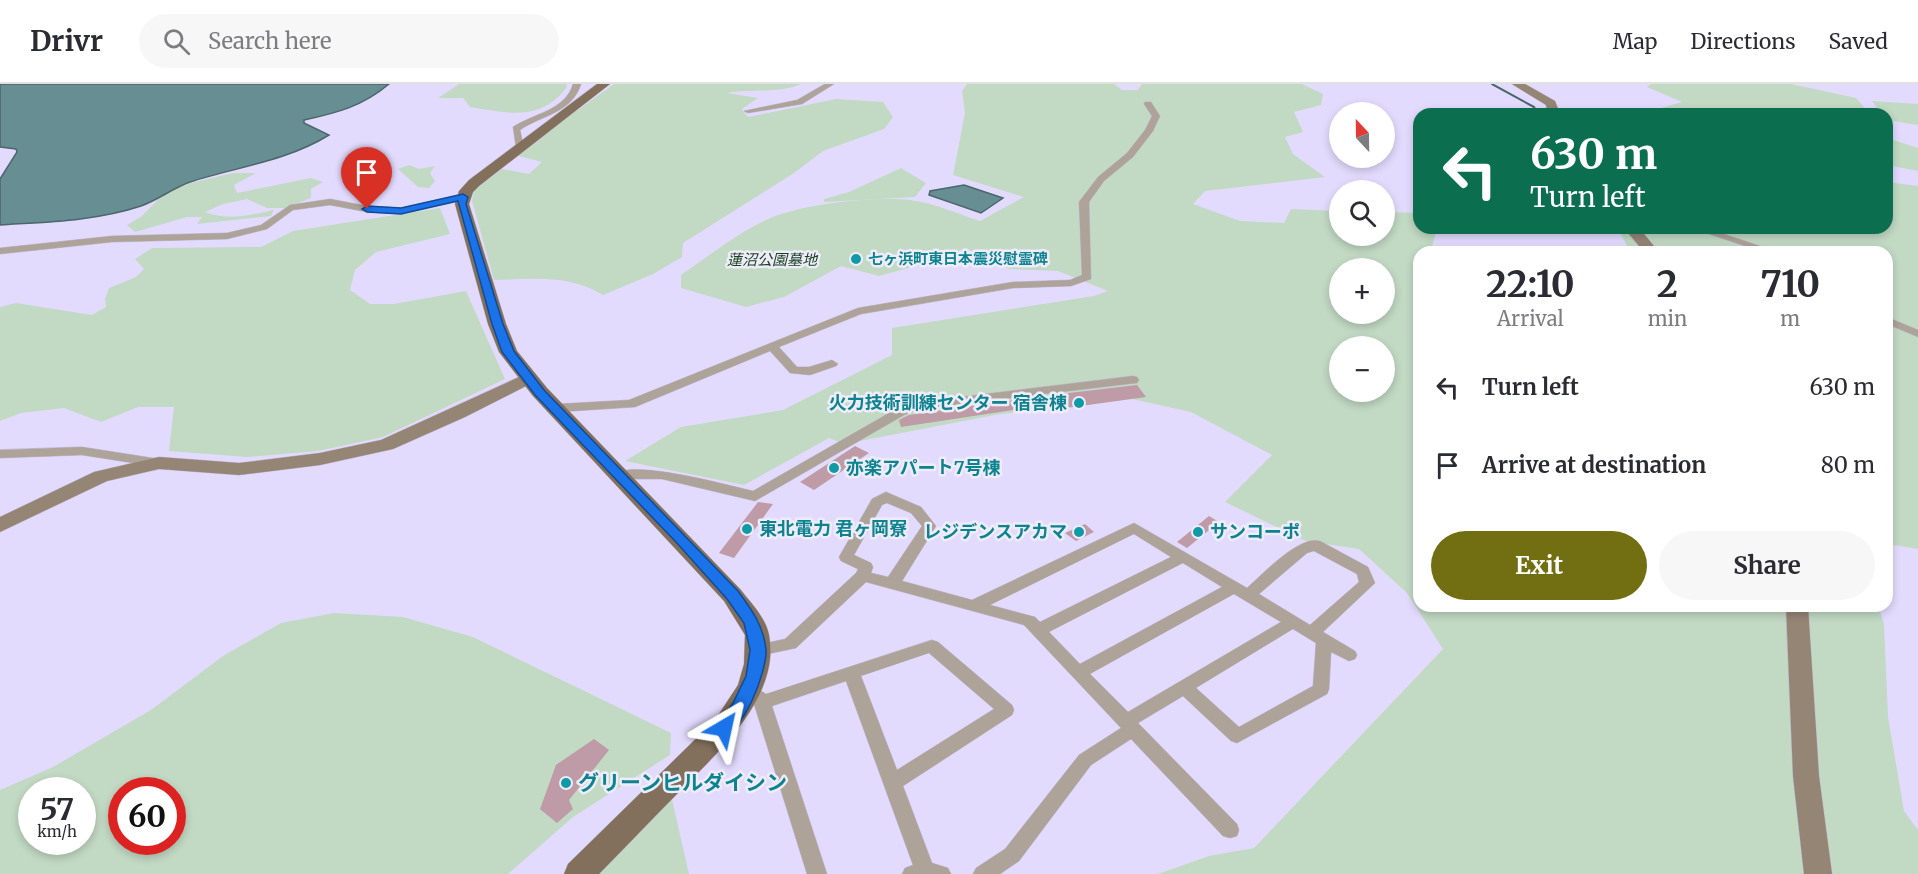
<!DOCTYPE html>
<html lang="en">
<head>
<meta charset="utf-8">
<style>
	:root { --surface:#fff; --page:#f7f7f7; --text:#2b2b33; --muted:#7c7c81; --line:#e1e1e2; --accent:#716f11 }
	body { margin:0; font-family:Merriweather,"Noto Sans JP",serif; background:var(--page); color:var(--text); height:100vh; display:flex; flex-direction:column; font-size:22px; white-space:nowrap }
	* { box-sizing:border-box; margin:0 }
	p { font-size:20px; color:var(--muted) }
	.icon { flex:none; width:33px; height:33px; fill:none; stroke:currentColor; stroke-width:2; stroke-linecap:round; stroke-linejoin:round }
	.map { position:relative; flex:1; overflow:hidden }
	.sheet { position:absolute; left:1413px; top:162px; width:480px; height:366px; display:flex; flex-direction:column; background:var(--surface); border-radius:18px; box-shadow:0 3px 9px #0003 }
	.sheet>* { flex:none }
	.hud { position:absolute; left:1413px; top:24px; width:480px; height:126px; border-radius:18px; box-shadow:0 3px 9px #0003; background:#0b6e4f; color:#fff; overflow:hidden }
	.needle { width:39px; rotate:338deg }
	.controls { position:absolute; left:1329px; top:18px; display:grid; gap:12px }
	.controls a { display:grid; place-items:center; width:66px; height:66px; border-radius:50%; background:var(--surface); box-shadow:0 3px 9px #0003; font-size:30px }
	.speed { position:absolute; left:18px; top:693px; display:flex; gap:12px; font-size:30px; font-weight:700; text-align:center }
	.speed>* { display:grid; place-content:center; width:78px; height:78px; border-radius:50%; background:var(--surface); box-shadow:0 3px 9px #0003; line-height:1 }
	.speed small { font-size:15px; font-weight:400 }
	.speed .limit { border:9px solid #d22; background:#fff; color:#111 }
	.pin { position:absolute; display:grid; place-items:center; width:51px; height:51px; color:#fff; margin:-62px -26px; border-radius:50% 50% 50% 0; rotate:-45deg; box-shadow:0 0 6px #0007 }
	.pin .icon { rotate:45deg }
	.me { position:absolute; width:66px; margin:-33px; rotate:36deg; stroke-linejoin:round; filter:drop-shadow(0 0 4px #0008) }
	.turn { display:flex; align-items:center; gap:21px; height:126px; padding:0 18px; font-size:27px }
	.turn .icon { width:78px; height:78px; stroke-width:2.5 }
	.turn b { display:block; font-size:42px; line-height:51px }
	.eta { display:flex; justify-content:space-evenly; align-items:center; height:102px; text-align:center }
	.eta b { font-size:36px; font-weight:700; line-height:42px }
	.button { display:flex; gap:12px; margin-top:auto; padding:12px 18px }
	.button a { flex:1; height:69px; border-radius:36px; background:var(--accent); color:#fff; font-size:24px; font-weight:700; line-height:69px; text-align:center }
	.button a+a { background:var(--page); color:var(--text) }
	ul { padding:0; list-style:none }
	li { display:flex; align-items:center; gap:18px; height:78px; padding:0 18px }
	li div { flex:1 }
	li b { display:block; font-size:22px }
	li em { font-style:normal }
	header { display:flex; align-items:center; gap:36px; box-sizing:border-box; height:84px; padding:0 30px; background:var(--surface); border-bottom:2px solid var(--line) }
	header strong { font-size:28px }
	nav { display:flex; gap:33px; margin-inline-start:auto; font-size:21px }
	.search { width:420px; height:54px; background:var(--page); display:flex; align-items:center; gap:15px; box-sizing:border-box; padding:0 21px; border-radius:33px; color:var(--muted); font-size:22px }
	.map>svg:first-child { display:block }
</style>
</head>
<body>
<header>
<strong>Drivr</strong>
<div class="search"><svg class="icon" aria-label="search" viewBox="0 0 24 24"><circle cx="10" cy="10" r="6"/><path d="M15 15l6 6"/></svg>Search here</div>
<nav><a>Map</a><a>Directions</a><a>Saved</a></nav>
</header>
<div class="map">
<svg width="1918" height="790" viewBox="0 0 1918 790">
	<rect width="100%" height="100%" fill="#e3dbfe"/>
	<g fill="#c2d9c4" fill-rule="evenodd">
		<path d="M459,0h107l1,3c-26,35 -59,26 -97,20l-7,-9h-25z"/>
		<path d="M614,0h187c-22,10 -51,4 -74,9l31,5 -16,11 6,8 88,-18 47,3 10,15 -9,12 -61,22 -29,22 -111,70 -1,14 -29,17 -50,21c-34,-21 -70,-16 -109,-15l-22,-79 2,-11 28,-21 27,5 13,-12 -27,-7z"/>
		<path d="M967,0h147l8,6h16l4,-6h160l21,10 -2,11 -27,7 9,20 -18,5 8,17 32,23 -120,14 -12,13 47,17 44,2 7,-14 48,2 1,25h44l1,-24 34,1v15l18,1 -6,21 2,2h-14v354h459l6,18 4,93 16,94 14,19v44h-760l51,-18 45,-8 189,-199 -36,-56 -48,-44 -53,-8 -81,-39 47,-47 -81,-43 -68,-15 -128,18 -151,29 -15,-6 -85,47 -119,-24 56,-34 102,-17 109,-55v-27l202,-32 14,-5 -50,-20 -49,-2 -44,-21 -27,12 -59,16 -38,-10 -57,31 -38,10 -65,-19v-13c28,-19 55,-41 85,-55 34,-16 106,-24 144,-20 24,3 48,14 70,21l44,-24 -71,-22 12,-62 -3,-22zM1340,184h44v46h-44zM1340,262h44v46h-44z"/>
		<path d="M1651,0h140l65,14 14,16h-219l-1,-3 32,-9 -35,-15z"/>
		<path d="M1872,17l46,3v21l-31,-5v-6h-5z"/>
		<path d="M1887,54l31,10v23l-31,-6z"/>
		<path d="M409,81l10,4 16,-3 -5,7 5,8 -6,7 -11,-1 -20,-18z"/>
		<path d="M901,84l25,15 -11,14 -91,5v-3l25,-7z"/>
		<path d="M233,89h23l-22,12 3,8 74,-15 12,4 -12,7v9l-26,10h-18l-20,-9 -24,5 -18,8c23,9 45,3 69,-2l-3,6 -74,8 5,-7h-15l-52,15 -8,-7 15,-9 27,-28z"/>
		<path d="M1887,98l31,4v363l-24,-4 -7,12v-305h-257l-12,-24h269z"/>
		<path d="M440,124l10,26 -74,18 -21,18 -5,20 20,14h24l72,-13 39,88 -122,58 -65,14 -71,6 -78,-6 5,-44h-36l-37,15 -37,-14 -43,5 -21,8v-114l16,-4 76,12 14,-8 -1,-8 4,-11 27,-11 8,-8 -9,-10 17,-11 109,-1 32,-16z"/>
		<path d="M334,529l69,4 70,20 198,96 -1,22 -97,62 -65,57h-508v-84l53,-23 98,-57 72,-54 58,-33zM32,706h50v52h-50zM122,706h50v52h-50z"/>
		<path d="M671,711l18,79h-92z"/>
	</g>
	<g fill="#668e93" stroke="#4b666d" stroke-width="1.5">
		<path d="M0,0h389c-26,22 -52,29 -85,36v3l25,12c-42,26 -92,32 -139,47 -17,6 -32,18 -49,24 -45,15 -95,16 -141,19v-46l17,-27 -1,-3 -16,-2z"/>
		<path d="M964,101l39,13 -22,15 -52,-18 1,-4z"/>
	</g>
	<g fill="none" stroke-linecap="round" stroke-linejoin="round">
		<path stroke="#4b666d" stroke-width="2" d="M1492,0l42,23 4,7"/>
	</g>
	<g fill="#be9ba6">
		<path d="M1137,301l9,12 -87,12 -7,-14z"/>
		<path d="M1015,316l5,9 -119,18 -2,-7 10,-5z"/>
		<path d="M855,362l14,7 -55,37 -14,-8z"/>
		<path d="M758,418l15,2 -39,54 -15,-5z"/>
		<path d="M1209,432l10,6 -32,26 -10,-6z"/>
		<path d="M1085,440l9,8 -18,9 -11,-8z"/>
		<path d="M594,655l15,11 -40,50 4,9 -16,14 -17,-14 16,-44z"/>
	</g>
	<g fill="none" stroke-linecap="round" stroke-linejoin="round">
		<g stroke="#c1b9d9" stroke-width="1">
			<g id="street">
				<path d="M573,0h8c-9,29 -39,31 -61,46l3,14 3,2 -4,3 -6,-2 -3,-20c21,-14 52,-16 60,-43z"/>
				<path d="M825,0h9l-32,20 -54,9 -4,-2 53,-11z"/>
				<path d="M1145,18h6l9,14 -7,15 -20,26 -29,24 -15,21 2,77 -20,7 -58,2 -152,26 -82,33 18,20h12l23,-7 6,4 -2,2 -26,9 -20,-2 -20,-22 -135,56 -77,5 -6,-4 6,-4 71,-4 229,-92 155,-26 57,-2 12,-5 -3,-73 19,-25 29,-24 18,-23 7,-14 -8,-12z"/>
				<path d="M463,110l5,3 -2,2 -65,15 -34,-2 -37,-7 -37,5 -26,19 -40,10 -115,3 -112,12v-6l112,-12 115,-3 34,-8 29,-20 40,-6 37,7 34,2z"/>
				<path d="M1691,144h15l72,24h-15z"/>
				<path d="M1887,233l31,13v7l-31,-13z"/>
				<path d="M1133,292l4,1 2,3 -2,3 -219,26 -14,6 -149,86 -93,-22h-41l-7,-4c16,-17 116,11 139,16l143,-82 16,-6z"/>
				<path d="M82,363l77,12 7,4 -7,4 -77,-12 -82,3v-8z"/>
				<path d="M886,408l35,15 15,19 -34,55 70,19 162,-77 113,65c16,-14 52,-53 73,-47l48,26 7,16 -52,49 32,19 2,4 -2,4 -6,2 -18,-9 -2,37 -2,5 -90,49 -6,-2 -48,-45 -45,27 99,101 2,6 -2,6 -7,2 -7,-2 -92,-97 -40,26 -72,96 -19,13h-27l3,-6 29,-19 74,-94 42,-27 -97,-103 -158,-43 -70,66 -38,8 -6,-2 -2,-4 2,-4 33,-7 71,-66 2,-4 -17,-8 -2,-4 33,-58zM887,419l24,10 11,13 -34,51 -17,-4 2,-6 -2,-4 -17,-8 28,-50zM1134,450l37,23 -131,65 -5,-5 -45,-12zM1314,467l43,23 2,8 -49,43 -51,-31 48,-41zM1183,479l39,24 -142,77 -31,-32zM1234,510l47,28 -153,90 -38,-38zM1293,545l23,14 -3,43 -74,41 -43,-39z"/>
				<path d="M932,556l6,2 74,63 2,5 -2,5 -109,71 29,77 16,5 3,6h-49l3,-6 8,-3 -67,-184 -74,25 55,168h-20l-53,-170 -4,-8 2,-5 6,-2 8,5zM929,569l65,56 -97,61 -36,-94z"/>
			</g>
		</g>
		<g stroke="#c1b9d9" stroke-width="1">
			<g id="secondary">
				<path d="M1512,0h13l30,17 5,13h-12l-2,-9z"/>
				<path d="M1624,144h15l20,24h-15z"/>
				<path d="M528,289l9,5 -3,4 -69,35 -72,32 -73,16 -81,10 -80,-6 -52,12 -107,51v-15l94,-45 65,-15 80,6 81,-10 61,-13z"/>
				<path d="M1786,522h22l11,170 13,98h-28l-11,-98z"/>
			</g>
		</g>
		<g stroke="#c1b9d9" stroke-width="1">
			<path id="primary" d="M597,0h13l-131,102 -6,6 -4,12 37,120 11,27 30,37 193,201c11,14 26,29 29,46 12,63 -54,120 -93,160 -26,26 -51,53 -77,79h-35l4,-10 147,-144 23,-35 6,-21 1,-29 -21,-34 -191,-205 -34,-44 -11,-28 -33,-120 4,-13 10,-11z"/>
		</g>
		<use href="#street" fill="#aea398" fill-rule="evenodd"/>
		<use href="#secondary" fill="#958575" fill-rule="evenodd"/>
		<use href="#primary" fill="#82705c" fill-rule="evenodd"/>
	</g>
	<path fill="#1a73e8" stroke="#114b97" stroke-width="1.5" d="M463,110l5,3 -2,7 37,120 11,27 30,39 194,201c14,19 25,34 28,58 2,19 -24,92 -48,84l-3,-5 18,-25 13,-27 4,-26 -6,-27 -17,-24 -52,-58 -140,-146 -33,-43 -10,-28 -34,-123 -57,13 -34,-2 -5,-3 5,-3 34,2z"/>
	<g fill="#0f9aa8" stroke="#efecfa" stroke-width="2">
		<circle cx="856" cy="175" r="6"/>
		<circle cx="1079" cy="319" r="6"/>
		<circle cx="834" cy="384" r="6"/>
		<circle cx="747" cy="445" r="6"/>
		<circle cx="1079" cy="448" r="6"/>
		<circle cx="1198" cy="448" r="6"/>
		<circle cx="566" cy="699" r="6"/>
	</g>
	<g text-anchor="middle" stroke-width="5" stroke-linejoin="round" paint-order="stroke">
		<g font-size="15" font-weight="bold" fill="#0d838f" stroke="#efecfa" text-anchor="start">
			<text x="868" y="180">七ヶ浜町東日本震災慰霊碑</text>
		</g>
		<g font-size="15" font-style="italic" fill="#17411f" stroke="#efecfa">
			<text x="772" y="181">蓮沼公園墓地</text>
		</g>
		<g font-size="18" font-weight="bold" fill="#0d838f" stroke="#efecfa" text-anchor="start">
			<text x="1067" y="325" text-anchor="end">火力技術訓練センター 宿舎棟</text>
			<text x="846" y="390">亦楽アパート7号棟</text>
			<text x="759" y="451">東北電力 君ヶ岡寮</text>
			<text x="1067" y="454" text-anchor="end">レジデンスアカマ</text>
			<text x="1210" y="454">サンコーポ</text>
		</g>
		<g font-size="21" font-weight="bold" fill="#0d838f" stroke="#efecfa" text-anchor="start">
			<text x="578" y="706">グリーンヒルダイシン</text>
		</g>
	</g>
</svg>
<div class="controls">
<a><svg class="needle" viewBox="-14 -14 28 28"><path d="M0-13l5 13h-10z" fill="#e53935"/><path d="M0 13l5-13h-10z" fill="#7c7c81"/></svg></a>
<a><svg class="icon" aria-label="search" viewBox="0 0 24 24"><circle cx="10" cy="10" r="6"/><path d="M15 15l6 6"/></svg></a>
<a>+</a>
<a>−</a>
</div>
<div class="speed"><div>57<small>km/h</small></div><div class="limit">60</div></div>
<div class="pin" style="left:367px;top:125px;background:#d93025"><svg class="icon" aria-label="arrive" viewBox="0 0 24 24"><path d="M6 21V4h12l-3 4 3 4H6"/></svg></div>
<svg class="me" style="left:724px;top:644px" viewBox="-20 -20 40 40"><path d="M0-17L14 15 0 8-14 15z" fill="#1a73e8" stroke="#fff" stroke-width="4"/></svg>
<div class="hud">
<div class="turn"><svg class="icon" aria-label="left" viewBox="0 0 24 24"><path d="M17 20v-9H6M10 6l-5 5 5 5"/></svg><div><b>630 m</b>Turn left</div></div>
</div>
<section class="sheet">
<div class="eta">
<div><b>22:10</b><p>Arrival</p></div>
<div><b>2</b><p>min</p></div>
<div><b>710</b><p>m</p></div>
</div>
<ul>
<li><svg class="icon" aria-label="left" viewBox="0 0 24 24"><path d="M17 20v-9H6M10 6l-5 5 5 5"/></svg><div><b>Turn left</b></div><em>630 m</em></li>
<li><svg class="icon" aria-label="arrive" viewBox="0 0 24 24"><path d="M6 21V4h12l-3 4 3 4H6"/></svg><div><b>Arrive at destination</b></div><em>80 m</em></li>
</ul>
<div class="button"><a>Exit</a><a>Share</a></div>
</section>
</div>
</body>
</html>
